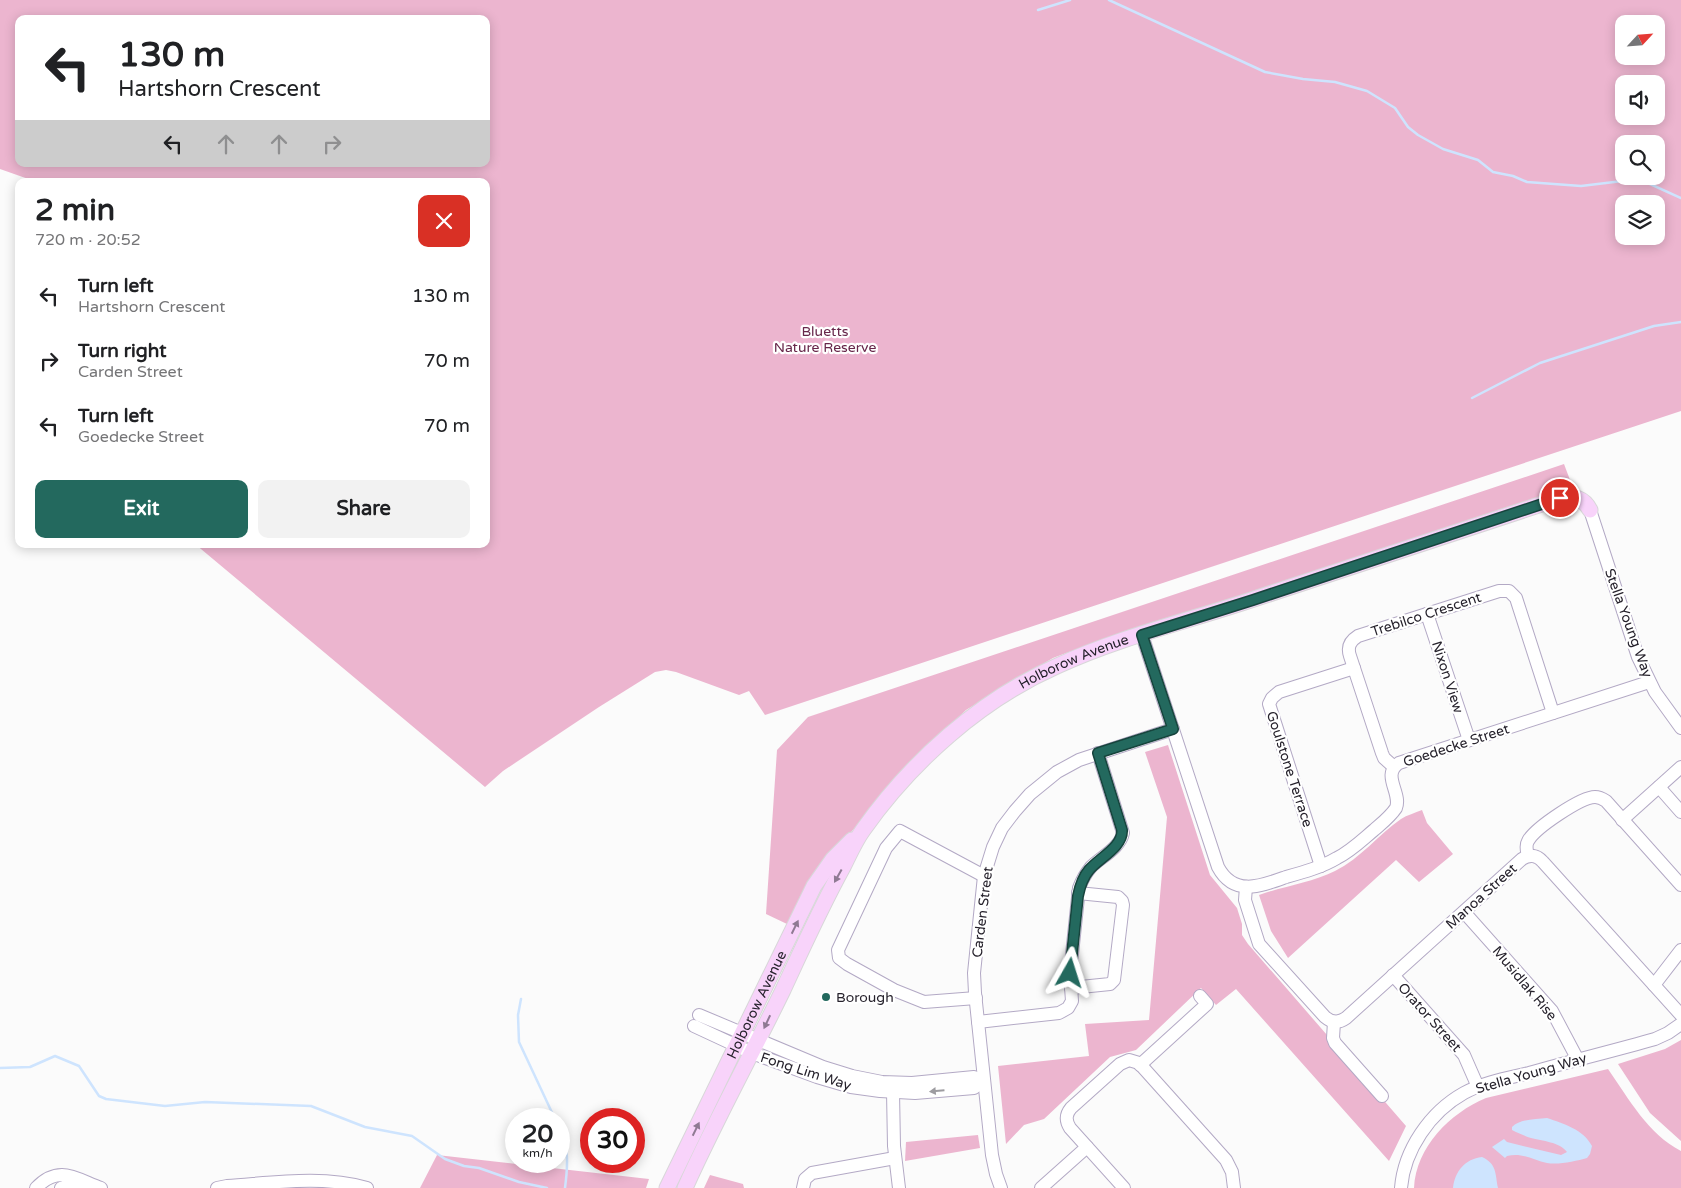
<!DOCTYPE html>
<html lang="en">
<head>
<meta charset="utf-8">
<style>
	:root { --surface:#fff; --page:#f2f2f2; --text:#202124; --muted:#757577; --accent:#23695e }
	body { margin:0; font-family:"Varela Round",sans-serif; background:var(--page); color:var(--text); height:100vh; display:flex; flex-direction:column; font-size:19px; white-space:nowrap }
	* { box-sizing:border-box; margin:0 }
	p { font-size:16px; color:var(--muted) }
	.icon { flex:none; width:28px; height:28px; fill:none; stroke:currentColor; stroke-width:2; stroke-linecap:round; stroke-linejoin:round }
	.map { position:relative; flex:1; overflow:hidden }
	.side { position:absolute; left:15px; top:178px; width:475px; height:370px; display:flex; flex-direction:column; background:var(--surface); border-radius:10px; box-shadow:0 2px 12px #0003 }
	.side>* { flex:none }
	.hud { position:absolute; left:15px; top:15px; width:475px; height:152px; border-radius:10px; box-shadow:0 2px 12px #0003; background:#fff; color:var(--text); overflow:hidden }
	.needle { width:32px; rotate:64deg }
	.tools { position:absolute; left:1615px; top:15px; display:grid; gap:10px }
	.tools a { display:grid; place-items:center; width:50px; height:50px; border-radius:10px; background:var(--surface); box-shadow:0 2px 12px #0003; font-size:25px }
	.speed { position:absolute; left:505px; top:1108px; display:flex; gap:10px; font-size:25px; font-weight:700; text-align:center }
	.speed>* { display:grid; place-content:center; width:65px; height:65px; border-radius:50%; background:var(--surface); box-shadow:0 2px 12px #0003; line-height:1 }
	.speed small { font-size:12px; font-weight:400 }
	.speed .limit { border:8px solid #d22; background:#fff; color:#111 }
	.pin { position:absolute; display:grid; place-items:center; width:42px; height:42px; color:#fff; margin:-21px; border:2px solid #fff; border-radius:50%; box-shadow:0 1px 5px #0007 }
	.me { position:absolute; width:55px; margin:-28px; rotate:6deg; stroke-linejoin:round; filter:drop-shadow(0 0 4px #0008) }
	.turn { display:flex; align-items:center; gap:18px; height:105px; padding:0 20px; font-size:22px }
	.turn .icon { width:65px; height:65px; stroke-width:2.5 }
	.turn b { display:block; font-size:35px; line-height:42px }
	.lanes { display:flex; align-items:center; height:48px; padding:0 20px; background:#0003; justify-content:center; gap:25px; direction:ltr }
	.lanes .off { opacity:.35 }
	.round { display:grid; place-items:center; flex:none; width:52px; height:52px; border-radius:10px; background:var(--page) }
	.head { display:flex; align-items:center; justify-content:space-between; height:85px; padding:0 20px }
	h1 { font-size:30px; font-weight:800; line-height:38px }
	.action { display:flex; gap:10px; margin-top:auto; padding:10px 20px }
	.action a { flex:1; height:58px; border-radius:10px; background:var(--accent); color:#fff; font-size:20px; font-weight:800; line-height:58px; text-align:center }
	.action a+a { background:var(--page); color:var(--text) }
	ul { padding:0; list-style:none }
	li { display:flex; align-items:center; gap:15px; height:65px; padding:0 20px }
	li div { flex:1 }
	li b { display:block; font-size:19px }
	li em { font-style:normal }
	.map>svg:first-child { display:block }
</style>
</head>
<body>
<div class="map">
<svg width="1681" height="1188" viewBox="0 0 1681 1188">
	<rect width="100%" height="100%" fill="#fbfbfb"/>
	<g fill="#ecb5cf" fill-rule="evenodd">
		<path d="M0,0h1681v411l-916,304 -16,-24 -10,4 -63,-23 -10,-2 -11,2 -56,35 -96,64 -18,16 -290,-243h291v-363h-452l-34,-12zM19,19h467v145h-467zM1624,24h32v32h-32zM1624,84h32v32h-32zM1624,144h32v32h-32zM1624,204h32v32h-32z"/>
		<path d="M1564,464l9,24 -340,112 -132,40 -48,18 -87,52 -22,22 -60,62 -70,81 -27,49 -21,-10 11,-164 31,-33z"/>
		<path d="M1168,745l42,130 27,33 5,16v11l6,9 158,182 -17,35 -153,-172 -20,16 -15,-17 -65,62 -26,7 -66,62 -20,6 -18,19 -8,-78 91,-10 -4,-32 64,-4 18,-203 -22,-65z"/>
		<path d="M1422,810l5,13 26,31 -34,28 -23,-22 -108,98 -17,-27 -12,-36c25,-9 52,-12 76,-24 26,-13 43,-36 66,-52 6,-4 14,-6 21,-9z"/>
		<path d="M1681,1040v101l-31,-28 -32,-49 47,-15z"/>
		<path d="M1608,1069c21,30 40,65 73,82v37h-267c2,-41 36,-75 72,-90z"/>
		<path d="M978,1135l2,13 -75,13 1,-19z"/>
		<path d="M437,1155l212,24 -3,9h-226z"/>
		<path d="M710,1175l33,9 1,4h-40z"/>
	</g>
	<g fill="#cee4fe">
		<path d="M1547,1118c17,6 36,11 45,28l-2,8 -3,4c-11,3 -28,7 -40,5 -14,-3 -25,-11 -40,-7l-2,2 -13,-11 12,-8 3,3 8,2 46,11 6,-3c-7,-10 -25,-11 -36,-14 -6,-2 -13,-5 -19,-8v-3c8,-8 24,-8 35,-9z"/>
		<path d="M1482,1157c15,7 13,16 16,31h-45c2,-17 12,-29 29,-31z"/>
	</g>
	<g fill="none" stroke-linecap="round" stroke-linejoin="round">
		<g stroke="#cee4fe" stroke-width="2.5">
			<path d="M1109,0l156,72 38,7 32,3 32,9 28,17 13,19 10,8 25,14 35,11 15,12 20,4 14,6 54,4 58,-7 42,19"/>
			<path d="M1038,10l32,-10"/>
			<path d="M1472,398l68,-35 114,-37 27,-4"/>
			<path d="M521,999l-3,16 1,27 36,77"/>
			<path d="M0,1068l30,-1 25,-11 24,10 20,30 7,3 59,7 40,-4 106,4 54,21 47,9 33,23 19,7 15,2 40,14 28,6"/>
			<path d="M559,1127c10,21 9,38 6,61"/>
		</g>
		<g stroke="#b3a9c5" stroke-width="14">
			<g id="minor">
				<path d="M1590,510l48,147 17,35 26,36"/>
				<path d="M1427,614l42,126"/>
				<path d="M1142,635l76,232c16,30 43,19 68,10 18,-5 36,-10 51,-19 14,-7 25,-18 37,-28 8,-7 16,-13 22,-22 6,-15 -15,-33 3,-45l250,-81"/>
				<path d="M1394,767l-10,-9 -2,-5 -32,-97c-3,-9 0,-15 8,-20l141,-45h10l7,7 37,115"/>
				<path d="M1659,787l22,25"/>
				<path d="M1622,820l59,-53"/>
				<path d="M1528,856c-1,-5 -3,-10 0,-15 7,-13 53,-44 67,-44 5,0 8,2 11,4l75,84"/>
				<path d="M1321,866l-52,-162 3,-6 7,-6 75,-24"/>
				<path d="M1246,887l-1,13 14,44 66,73c7,6 14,6 21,1l176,-159c8,-5 15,-4 21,3l138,153"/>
				<path d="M1464,912l88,99 26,49"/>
				<path d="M1393,975l71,80 14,32"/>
				<path d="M1654,985l27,-35"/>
				<path d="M1071,988l39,-4 4,-4 9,-75 -1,-4 -4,-4 -40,-4"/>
				<path d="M976,998l-52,4 -30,-12 -47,-26 -8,-6 -1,-8 48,-102 14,-17 84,45"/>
				<path d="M978,1022l81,-9 9,-5 4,-7 -2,-28 9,-85c3,-8 7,-15 12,-21 10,-10 29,-19 32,-34l-25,-80"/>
				<path d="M1334,1022l-1,16 2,5 47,53"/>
				<path d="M694,1026l58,27 65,24 34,10 29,4 35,2 59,-5 9,-7 -9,-4 -62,6 -30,-1 -30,-6 -29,-9 -124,-52"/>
				<path d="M1140,1065l67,-61 -7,-8"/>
				<path d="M893,1092l1,54 5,42"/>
				<path d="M36,1188c23,-24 40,-9 65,0"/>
				<path d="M61,1188l11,-4 14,-1"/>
				<path d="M217,1188l10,-2c46,-3 95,-11 140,2"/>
				<path d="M803,1188l2,-9 7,-6 83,-15"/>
				<path d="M1001,1188l-5,-14 -4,-19 -17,-162 -1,-20 10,-97 9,-29 9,-19 13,-17 15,-17 27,-22 22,-12 94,-31"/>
				<path d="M1041,1188l46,-41"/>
				<path d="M1124,1188l-54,-60c-5,-8 -4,-14 1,-20l49,-44 9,-4 10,3 87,97 6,12 2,16"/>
				<path d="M1401,1188c3,-38 29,-76 63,-95 20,-11 44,-15 65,-20 42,-12 84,-22 126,-34l13,-6 13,-9"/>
			</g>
		</g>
		<g stroke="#d8d7d9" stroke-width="17">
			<g id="major">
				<path id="s1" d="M667,1188l147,-302 19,-27 19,-19"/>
				<path id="s2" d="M685,1188c30,-67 66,-132 98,-198 19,-41 38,-83 60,-123 6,-12 12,-26 20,-37 48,-68 117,-130 194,-164 65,-30 136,-46 203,-69 100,-33 200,-66 300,-99 13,-3 24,0 30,12"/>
			</g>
		</g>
		<use href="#minor" stroke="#fff" stroke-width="12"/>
		<use href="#major" stroke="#f8d3fa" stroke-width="15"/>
	</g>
	<defs><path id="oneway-solid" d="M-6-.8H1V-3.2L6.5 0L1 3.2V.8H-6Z" transform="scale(1.25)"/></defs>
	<g fill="#8f7a93">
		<use href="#oneway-solid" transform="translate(838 876) rotate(119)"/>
		<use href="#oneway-solid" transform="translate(795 927) rotate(-64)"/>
		<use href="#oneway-solid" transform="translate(767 1022) rotate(115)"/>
		<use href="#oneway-solid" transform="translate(696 1129) rotate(-64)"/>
	</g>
	<use fill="#9d9ca0" href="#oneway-solid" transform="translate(937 1091) rotate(175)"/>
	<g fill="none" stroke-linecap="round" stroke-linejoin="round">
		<g stroke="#17443d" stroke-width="12">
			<path id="route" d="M1070,973l8,-77c2,-10 5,-19 11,-26 10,-12 34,-23 33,-40l-24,-77 75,-24 -31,-94 111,-35 307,-102"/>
		</g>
		<use href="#route" stroke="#23695e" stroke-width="9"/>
	</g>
	<circle fill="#23695e" stroke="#fff" stroke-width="2" cx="826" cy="997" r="5"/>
	<g text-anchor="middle" stroke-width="4.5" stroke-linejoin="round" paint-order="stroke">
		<g font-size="14" fill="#67264a" stroke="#fff">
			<text x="825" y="336">Bluetts<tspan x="825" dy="16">Nature Reserve</tspan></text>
		</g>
		<g font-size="14" fill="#26222c" stroke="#fff">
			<text transform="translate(1426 614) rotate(-18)" y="5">Trebilco Crescent</text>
			<text transform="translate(1629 623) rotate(70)" y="5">Stella Young Way</text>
			<text dy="5" stroke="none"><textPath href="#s2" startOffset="674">Holborow Avenue</textPath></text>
			<text transform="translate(1448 677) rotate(72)" y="5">Nixon View</text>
			<text transform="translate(1456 745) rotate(-18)" y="5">Goedecke Street</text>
			<text transform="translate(1290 769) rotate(72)" y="5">Goulstone Terrace</text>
			<text transform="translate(1481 896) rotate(-42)" y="5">Manoa Street</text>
			<text transform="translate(982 912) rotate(-83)" y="5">Carden Street</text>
			<text transform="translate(1525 983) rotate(50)" y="5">Musidlak Rise</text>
			<text dy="5" stroke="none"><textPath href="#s1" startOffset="204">Holborow Avenue</textPath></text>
			<text transform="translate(1430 1017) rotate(48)" y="5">Orator Street</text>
			<text transform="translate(806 1071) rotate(18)" y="5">Fong Lim Way</text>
			<text transform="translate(1531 1073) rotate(-16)" y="5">Stella Young Way</text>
		</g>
		<g font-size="14" fill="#26222c" stroke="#fff" text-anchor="start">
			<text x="836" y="1002">Borough</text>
		</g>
	</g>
</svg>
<div class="tools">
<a><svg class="needle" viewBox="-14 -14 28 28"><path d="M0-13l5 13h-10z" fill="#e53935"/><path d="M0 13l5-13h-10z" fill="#757577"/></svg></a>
<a><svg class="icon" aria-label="sound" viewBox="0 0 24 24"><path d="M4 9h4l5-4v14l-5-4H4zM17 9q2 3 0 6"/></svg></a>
<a><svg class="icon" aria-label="search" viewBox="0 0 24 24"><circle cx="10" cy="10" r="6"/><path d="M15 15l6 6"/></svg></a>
<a><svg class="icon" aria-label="layers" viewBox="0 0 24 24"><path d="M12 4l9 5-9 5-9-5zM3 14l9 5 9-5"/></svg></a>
</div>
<div class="speed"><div>20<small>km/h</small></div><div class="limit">30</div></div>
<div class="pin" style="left:1560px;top:498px;background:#d93025"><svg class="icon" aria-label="arrive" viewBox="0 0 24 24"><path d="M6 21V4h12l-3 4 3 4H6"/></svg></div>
<svg class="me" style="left:1070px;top:973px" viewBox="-20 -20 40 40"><path d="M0-17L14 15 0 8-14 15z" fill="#23695e" stroke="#fff" stroke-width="4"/></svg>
<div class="hud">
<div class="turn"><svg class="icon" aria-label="left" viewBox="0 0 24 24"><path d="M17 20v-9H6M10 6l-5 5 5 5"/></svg><div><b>130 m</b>Hartshorn Crescent</div></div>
<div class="lanes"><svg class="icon" aria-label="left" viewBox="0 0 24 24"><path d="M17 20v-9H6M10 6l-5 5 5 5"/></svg><svg class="icon off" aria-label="ahead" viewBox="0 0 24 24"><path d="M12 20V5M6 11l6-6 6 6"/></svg><svg class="icon off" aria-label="ahead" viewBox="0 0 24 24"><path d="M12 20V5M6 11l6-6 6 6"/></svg><svg class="icon off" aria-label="right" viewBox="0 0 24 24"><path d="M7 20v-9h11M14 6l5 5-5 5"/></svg></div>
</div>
<section class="side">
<div class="head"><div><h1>2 min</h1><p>720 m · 20:52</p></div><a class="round" style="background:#d93025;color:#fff"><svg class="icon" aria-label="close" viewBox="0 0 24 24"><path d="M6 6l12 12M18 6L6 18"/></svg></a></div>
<ul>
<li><svg class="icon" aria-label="left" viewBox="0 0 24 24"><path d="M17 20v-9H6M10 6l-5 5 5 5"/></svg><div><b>Turn left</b><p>Hartshorn Crescent</p></div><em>130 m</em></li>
<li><svg class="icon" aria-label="right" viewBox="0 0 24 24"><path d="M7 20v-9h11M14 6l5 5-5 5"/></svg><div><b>Turn right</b><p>Carden Street</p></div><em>70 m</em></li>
<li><svg class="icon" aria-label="left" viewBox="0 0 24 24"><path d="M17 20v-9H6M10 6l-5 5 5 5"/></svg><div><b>Turn left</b><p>Goedecke Street</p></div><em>70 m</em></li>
</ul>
<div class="action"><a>Exit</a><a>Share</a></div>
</section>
</div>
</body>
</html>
